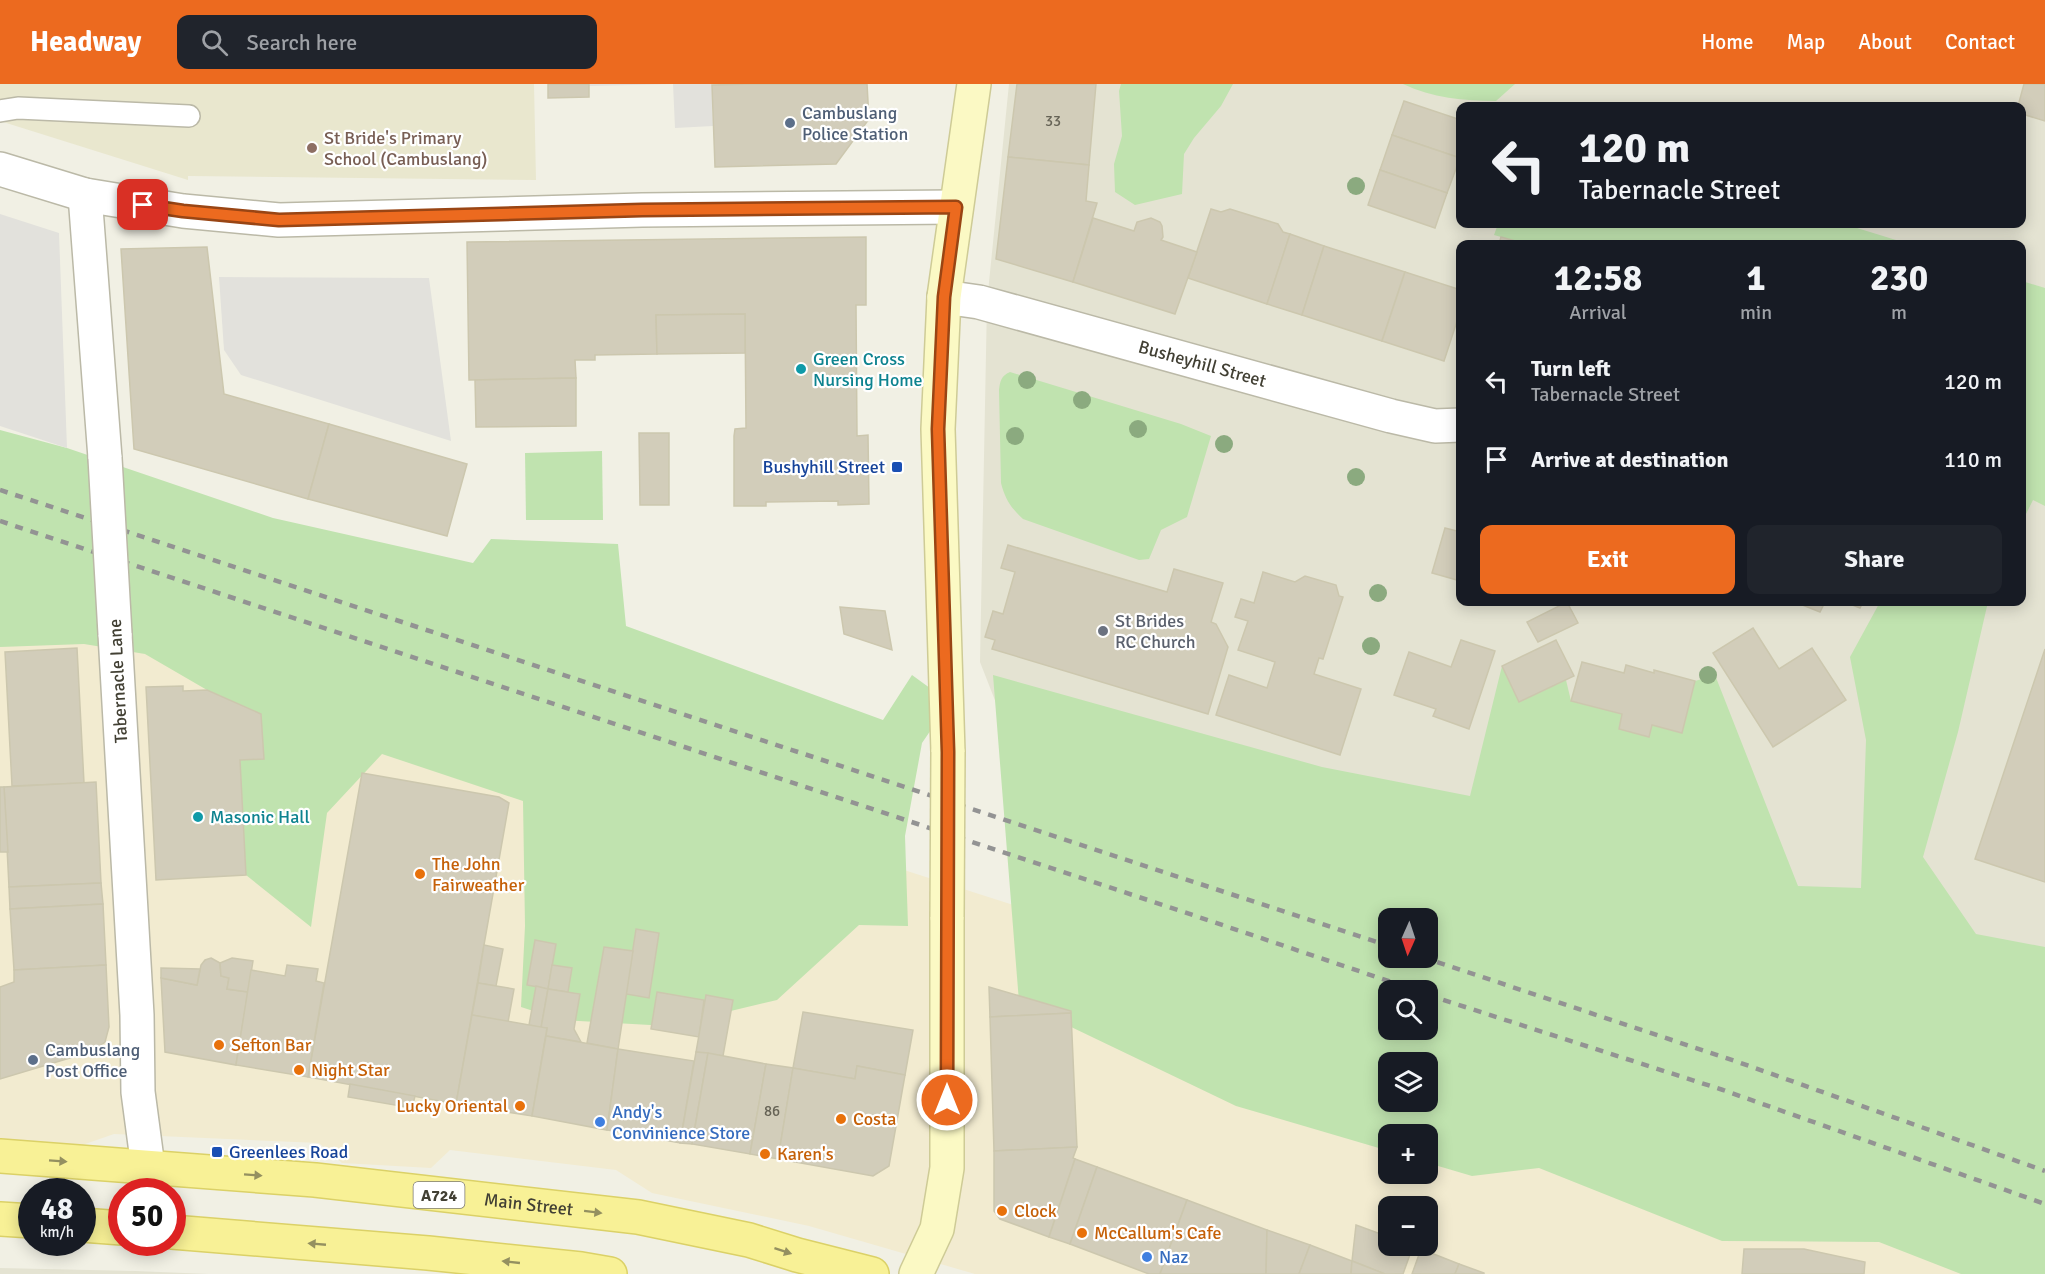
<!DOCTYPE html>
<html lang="en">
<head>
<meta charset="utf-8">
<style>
	:root { --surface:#171b24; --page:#20242c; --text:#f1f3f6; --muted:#9ea1a6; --accent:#ec6a1f }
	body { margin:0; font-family:Signika,sans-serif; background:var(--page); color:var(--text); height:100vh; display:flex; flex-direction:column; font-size:22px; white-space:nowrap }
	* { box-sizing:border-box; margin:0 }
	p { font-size:20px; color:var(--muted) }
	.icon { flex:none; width:33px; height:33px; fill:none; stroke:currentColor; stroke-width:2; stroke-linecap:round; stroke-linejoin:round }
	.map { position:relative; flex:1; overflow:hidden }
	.sheet { position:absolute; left:1456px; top:156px; width:570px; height:366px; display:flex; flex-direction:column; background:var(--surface); border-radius:12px; box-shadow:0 3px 15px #0003 }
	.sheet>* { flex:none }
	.top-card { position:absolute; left:1456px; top:18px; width:570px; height:126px; border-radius:12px; box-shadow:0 3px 15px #0003; background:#171b24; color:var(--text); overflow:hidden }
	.needle { width:39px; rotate:183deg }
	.buttons { position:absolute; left:1378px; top:824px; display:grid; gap:12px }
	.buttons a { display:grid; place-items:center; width:60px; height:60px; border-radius:12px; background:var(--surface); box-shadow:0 3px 15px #0003; font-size:30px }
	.speed { position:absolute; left:18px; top:1094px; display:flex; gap:12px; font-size:30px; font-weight:700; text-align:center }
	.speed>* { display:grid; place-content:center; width:78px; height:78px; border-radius:50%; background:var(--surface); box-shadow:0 3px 15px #0003; line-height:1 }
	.speed small { font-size:15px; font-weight:400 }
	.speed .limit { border:9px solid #d22; background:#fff; color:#111 }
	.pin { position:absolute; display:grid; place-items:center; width:51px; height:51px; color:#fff; margin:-26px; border-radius:12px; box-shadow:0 3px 9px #0006 }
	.me { position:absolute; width:66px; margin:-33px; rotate:0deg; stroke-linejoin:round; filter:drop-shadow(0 0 4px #0008) }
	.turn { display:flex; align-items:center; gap:21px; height:126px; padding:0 24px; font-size:27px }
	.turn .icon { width:78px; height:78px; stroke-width:2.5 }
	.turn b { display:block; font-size:42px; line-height:51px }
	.eta { display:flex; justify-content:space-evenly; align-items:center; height:102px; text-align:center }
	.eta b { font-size:36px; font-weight:700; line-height:42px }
	.button { display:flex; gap:12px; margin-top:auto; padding:12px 24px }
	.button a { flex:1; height:69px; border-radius:12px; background:var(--accent); color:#fff; font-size:24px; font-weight:700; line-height:69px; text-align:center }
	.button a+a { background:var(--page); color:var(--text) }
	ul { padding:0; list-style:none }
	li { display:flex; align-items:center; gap:18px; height:78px; padding:0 24px }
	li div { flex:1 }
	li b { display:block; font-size:22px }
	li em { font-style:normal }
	header { display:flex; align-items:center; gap:36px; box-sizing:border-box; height:84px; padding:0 30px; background:var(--accent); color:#fff }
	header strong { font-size:28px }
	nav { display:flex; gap:33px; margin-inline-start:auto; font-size:21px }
	.search { width:420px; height:54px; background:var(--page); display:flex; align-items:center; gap:15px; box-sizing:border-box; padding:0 21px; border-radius:12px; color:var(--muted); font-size:22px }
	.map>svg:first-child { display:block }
</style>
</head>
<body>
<header>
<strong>Headway</strong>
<div class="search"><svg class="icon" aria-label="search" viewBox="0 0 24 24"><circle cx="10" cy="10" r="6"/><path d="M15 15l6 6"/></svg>Search here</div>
<nav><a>Home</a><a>Map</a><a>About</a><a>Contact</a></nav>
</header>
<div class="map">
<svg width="2045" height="1190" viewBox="0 0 2045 1190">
	<rect width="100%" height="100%" fill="#f1f0e4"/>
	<g fill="#e4e3d2" fill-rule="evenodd">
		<path d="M1009,0h1036v992l-1040,-350 -25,-64 7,-360zM1461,22h561v118h-561zM1461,160h561v358h-561z"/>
		<path d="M0,1184l135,3 74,3h-209z"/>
	</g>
	<path fill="#f2ebd0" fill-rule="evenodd" d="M0,518l698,202 615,197 732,273h-1070l-166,-48 -157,-33 -36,-23 -166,-20 -19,18 -89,-5 -23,-20 -205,-9 -46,16 -68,-3zM1389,978h39v39h-39zM1389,1050h39v39h-39zM1389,1122h39v39h-39z"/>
	<path fill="#e9e7ce" d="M0,0h534l2,96 -348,-4v4l-188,-59z"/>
	<g fill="#c0e3af" fill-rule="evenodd">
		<path d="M1121,0h112l-12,22 -27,32 -10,16 -2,40 -47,11 -20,-13 -1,-28 8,-28 -3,-45z"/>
		<path d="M1403,0h112l-19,17c-32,0 -64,-3 -93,-17z"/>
		<path d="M1498,140h346l65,20h-383l-32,-9z"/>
		<path d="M2022,197l23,7v218l-12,-6 -11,22z"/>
		<path d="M1010,288l171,52 30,12 -24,81 -26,13 -12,29 -10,1 -116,-41c-12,-11 -18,-20 -22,-36l-2,-93c1,-9 2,-14 11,-18z"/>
		<path d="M0,346l67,18 206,70 200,45 18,-24 127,5 8,82 257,94 29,-45 22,16 3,30 -15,22 -17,93 3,90 -49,-1 -82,75 -109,26 -107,-6 -40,-13 4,-81 -2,-125 -141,-47 -55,59 -16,114 -65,-52 -6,-115 24,-2 -3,-44 -54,-24 -62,-36 -61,-10 -84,3z"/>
		<path d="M602,367l1,69h-77l-1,-67z"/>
		<path d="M1880,518h108l-30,130 -35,125 53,77 69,13v327h-84l-82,-32 -157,-1 -183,-73 -67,8 -44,-13v-29h-39v17l-153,-45 -217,-104 -26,-327 329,92 148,29 32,-130 17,36 47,-22 5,21 51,13 -3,15 30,7 3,-11 30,8 13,-52 20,-6 83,211 63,2 5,-148 -16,-83zM1389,834h39v39h-39zM1389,906h39v39h-39zM1389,978h39v39h-39z"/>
	</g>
	<g fill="#e2e1dc">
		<path d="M589,0h161l-38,1 1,41 -38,2 -2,-44 -84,2z"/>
		<path d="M0,130l59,19 8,215 -67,-22z"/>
		<path d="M219,193l210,1 22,163 -210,-66 -17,-25z"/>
	</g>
	<g fill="#d2cdba" stroke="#ccc7ae" stroke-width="1.5">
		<path d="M548,0h41v13l-41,1z"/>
		<path d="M750,0h117l2,35 -33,45 -121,3 -3,-82z"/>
		<path d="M1017,0h79l-7,81 -81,-8z"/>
		<path d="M2024,0h21v37l-23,-7v-8h-4z"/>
		<path d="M1404,17l57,19 -1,38 -68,-23z"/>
		<path d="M1392,51l68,23 -13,35 -67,-23z"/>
		<path d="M1008,73l81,8 -3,36 11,2 -24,79 -77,-23z"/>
		<path d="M1380,86l67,23 -12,35 -67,-23z"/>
		<path d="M1211,125l10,3 9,-3 48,15 5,8 7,2 -23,70 -79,-26z"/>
		<path d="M1093,134l41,13 3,-9 14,-4 9,4 2,4 1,11 -2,3 36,12 -22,62 -102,-32z"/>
		<path d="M1290,150l34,12 -22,69 -35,-11z"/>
		<path d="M866,153v68h-10l1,131 11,-1 1,69 -31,1v-4l-72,1v4h-32v-70l1,-7 11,-1 -1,-114 -89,1 1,39 -62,1v5h-20l1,18 -107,2 -2,-138z"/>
		<path d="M1501,153l25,7h-27z"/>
		<path d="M1324,162l81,26 -23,69 -80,-26z"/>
		<path d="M207,163l17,147 105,30 -21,75 -174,-50 -13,-200z"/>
		<path d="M1405,188l56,18v19l-17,52 -62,-20z"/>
		<path d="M745,230v39l-88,1 -1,-39z"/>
		<path d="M576,294v48l-100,1 -1,-47z"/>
		<path d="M329,340l138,40 -20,72 -139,-37z"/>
		<path d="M639,349h30v72h-29z"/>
		<path d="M1445,444l16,4v34l-4,14 -25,-7z"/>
		<path d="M1008,461l159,47 7,-23 49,14 -12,39 5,2 12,23 -20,67 -216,-65 3,-9 -10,-3 8,-26 10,3 12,-42 -14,-4z"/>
		<path d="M1263,488l32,10 10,-6 31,9 3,11 4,1 -20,62 -4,-1 -5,16 47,15 -21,66 -124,-40 13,-40 38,13 8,-26 -37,-12 10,-29 -13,-4 6,-18 13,4z"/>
		<path d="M1567,518l11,21 -40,19 -11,-20z"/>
		<path d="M1795,518h30l-5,10z"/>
		<path d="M1845,518h18l-3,6z"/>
		<path d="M840,523l45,4 7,39 -48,-16z"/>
		<path d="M1753,544l26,41 33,-21 34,52 -73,47 -60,-94z"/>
		<path d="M1461,556l34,11 -26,78 -36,-13 3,-7 -42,-14 15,-43 42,15z"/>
		<path d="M1556,556l18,36 -55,26 -17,-36z"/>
		<path d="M77,564l7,135 -72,3 -7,-134z"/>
		<path d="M2045,565v233l-70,-23z"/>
		<path d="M1582,578l42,11 2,-8 28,8v-3l41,11 -13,52 -30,-8 -3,12 -30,-8 3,-15 -51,-13z"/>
		<path d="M183,602v5l24,-1 54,24 3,45 -24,1 6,115 -90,5 -10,-193z"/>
		<path d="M362,689l137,24 10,6 -53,301 -148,-27z"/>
		<path d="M96,698l5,101 -92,4 -5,-100z"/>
		<path d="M0,703h4l4,65h-8z"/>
		<path d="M101,799l2,21 -93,5 -1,-22z"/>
		<path d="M103,820l3,61 -92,5 -4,-61z"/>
		<path d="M636,845l23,4 -10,65 -23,-4z"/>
		<path d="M535,856l21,4 -8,45 -21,-4z"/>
		<path d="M484,861l19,4 -7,37 -18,-3z"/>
		<path d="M604,863l29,4 -15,98 -31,-6z"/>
		<path d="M211,874l9,5 1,13 8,2 -2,11 21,3 -12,73 -71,-13 -4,-74 36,7 4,-20 4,-5z"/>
		<path d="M232,874l21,3 -5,31 -21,-3 2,-11 -8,-2 -1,-13z"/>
		<path d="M106,881l3,62 -4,15 -12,9 -93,28v-92l14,-5v-12z"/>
		<path d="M287,881l31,4 -2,12 8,2 -16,94 -72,-12 15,-95 34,6z"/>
		<path d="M552,881l20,3 -4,24 -20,-3z"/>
		<path d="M161,884l39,1 -3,16 -36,-7z"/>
		<path d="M478,899l36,6 -6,33 -36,-7z"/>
		<path d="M536,902l12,3 -7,39 -12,-3z"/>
		<path d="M989,903l82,24v2l-81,4z"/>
		<path d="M548,905l32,5 -6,35 7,13 -35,-6 1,-8h-6z"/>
		<path d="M657,908l47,8 -5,37 -48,-8z"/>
		<path d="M706,911l27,5 -10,56 -27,-4z"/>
		<path d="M803,928l110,18 -8,45 -48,-9 -2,13 -62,-11z"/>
		<path d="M1071,929l6,134 -83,4 -4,-134z"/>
		<path d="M472,931l75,13 -15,88 -76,-12z"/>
		<path d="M546,952l72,13 -11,81 -75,-14z"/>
		<path d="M618,965l76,12 -14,82 -73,-13z"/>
		<path d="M696,968l12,1 -16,91 -12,-1z"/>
		<path d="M708,969l58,11 -16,90 -58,-10z"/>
		<path d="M766,980l27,4 -15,91 -28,-5z"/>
		<path d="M857,982l48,9 -16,91 -16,10 -95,-17 15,-91 62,11z"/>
		<path d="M350,1000l65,12 -3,12 -64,-11z"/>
		<path d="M1077,1063l-4,11 2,1 -26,78 -49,-18 -6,-8v-60z"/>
		<path d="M1075,1075l22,8 -27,77 -21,-7z"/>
		<path d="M1097,1083l90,33 -27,74h-11l-79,-30z"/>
		<path d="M1187,1116l80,30 -1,44h-106z"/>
		<path d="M1356,1141l33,12v8l24,1 -10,28h-18l-33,-13z"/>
		<path d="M1267,1146l43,15 -11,29h-33z"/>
		<path d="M1310,1161l42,16 -1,13h-52z"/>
		<path d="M1421,1165l38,15 -4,10h-43z"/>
		<path d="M1744,1165h60l61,13 -1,12h-122z"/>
		<path d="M1352,1177l33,13h-34z"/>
		<path d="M1459,1180l25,9v1h-29z"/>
	</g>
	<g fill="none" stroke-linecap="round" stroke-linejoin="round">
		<g stroke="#bbb9a7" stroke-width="24">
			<path id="lane" d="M0,27l18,-3 171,8"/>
		</g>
		<g stroke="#bbb9a7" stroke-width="36">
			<g id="street">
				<path d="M0,85l85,26 98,16 96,9 363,-10 314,-3"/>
				<path d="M85,111l20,263"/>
				<path id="s1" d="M944,213l35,5 412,114 44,10 26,-1"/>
				<path d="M115,550l22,381 1,77 10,75"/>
			</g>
		</g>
		<g stroke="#cecb96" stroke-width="36">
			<g id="secondary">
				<path d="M948,668l-10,-323 6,-132 30,-213"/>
				<path d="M916,1190l21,-45 10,-61v-251"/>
			</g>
		</g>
		<g stroke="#dbd167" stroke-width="36">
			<g id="primary">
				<path id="s2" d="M0,1072l315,24 323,37 111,23 48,15 75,19"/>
				<path d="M0,1135l32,2"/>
				<path d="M82,1141l40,3"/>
				<path d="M172,1148l256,21 153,16 29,5"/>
			</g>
		</g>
		<use href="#lane" stroke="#fff" stroke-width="21"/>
		<use href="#street" stroke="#fff" stroke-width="33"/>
		<use href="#secondary" stroke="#fbf9c4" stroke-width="33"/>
		<use href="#primary" stroke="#f8f196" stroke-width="33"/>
		<g stroke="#939393" stroke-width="4.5" stroke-dasharray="8 8" stroke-linecap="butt">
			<path d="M0,406l1389,456"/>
			<path d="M0,437l1166,385 249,84"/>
			<path d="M1422,873l316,105 307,109"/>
			<path d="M1428,911l295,95 322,114"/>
		</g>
		<g stroke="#bbb9a7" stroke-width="36" stroke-linecap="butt">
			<path id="street-bridge" d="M105,374l10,176"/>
		</g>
		<g stroke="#cecb96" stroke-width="36" stroke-linecap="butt">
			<path id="secondary-bridge" d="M947,833l1,-165"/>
		</g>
		<use href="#street-bridge" stroke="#fff" stroke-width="33"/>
		<use href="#secondary-bridge" stroke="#fbf9c4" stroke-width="33"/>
	</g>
	<g fill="#8baa7f">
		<circle cx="1356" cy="102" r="9"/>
		<circle cx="1027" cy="296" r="9"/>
		<circle cx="1082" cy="316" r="9"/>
		<circle cx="1138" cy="345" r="9"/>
		<circle cx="1015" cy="352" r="9"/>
		<circle cx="1224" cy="360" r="9"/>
		<circle cx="1356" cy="393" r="9"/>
		<circle cx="1378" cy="509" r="9"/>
		<circle cx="1371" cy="562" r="9"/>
		<circle cx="1708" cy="591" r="9"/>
	</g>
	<defs><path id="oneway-solid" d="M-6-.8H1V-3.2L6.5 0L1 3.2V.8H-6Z" transform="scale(1.5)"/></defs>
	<g fill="#949060">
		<use href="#oneway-solid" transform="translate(58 1077) rotate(4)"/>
		<use href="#oneway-solid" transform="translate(253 1091) rotate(4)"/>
		<use href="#oneway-solid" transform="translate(593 1128) rotate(7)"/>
		<use href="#oneway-solid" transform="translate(317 1160) rotate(-175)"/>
		<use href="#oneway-solid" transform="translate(783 1167) rotate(18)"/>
		<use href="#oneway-solid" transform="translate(511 1178) rotate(-174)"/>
	</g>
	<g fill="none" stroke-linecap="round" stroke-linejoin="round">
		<g stroke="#994514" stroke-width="15">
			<path id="route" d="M143,121l40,6 96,9 363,-10 314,-3 -12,90 -6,132 10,323 -1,348"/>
		</g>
		<use href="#route" stroke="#ec6a1f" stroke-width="10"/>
	</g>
	<g fill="#5c6f8a" stroke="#fff" stroke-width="2">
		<circle cx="790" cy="39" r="6"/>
		<circle cx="33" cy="976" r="6"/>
	</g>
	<circle fill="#8d6e63" stroke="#fff" stroke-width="2" cx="312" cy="64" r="6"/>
	<g fill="#0f9aa8" stroke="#fff" stroke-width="2">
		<circle cx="801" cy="285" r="6"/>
		<circle cx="198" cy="733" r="6"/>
	</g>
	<g fill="#1a4fb4" stroke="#fff" stroke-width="2">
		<rect x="891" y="377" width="12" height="12" rx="3"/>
		<rect x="211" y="1062" width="12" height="12" rx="3"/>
	</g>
	<circle fill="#6b7280" stroke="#fff" stroke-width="2" cx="1103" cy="547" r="6"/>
	<g fill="#e8710a" stroke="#fff" stroke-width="2">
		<circle cx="420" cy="790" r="6"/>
		<circle cx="219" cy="961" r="6"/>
		<circle cx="299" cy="986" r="6"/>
		<circle cx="520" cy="1022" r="6"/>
		<circle cx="841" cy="1035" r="6"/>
		<circle cx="765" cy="1070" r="6"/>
		<circle cx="1002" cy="1127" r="6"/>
		<circle cx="1082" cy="1149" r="6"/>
	</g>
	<g fill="#3f7fe0" stroke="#fff" stroke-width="2">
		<circle cx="600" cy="1038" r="6"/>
		<circle cx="1147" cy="1173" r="6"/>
	</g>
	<g text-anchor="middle" stroke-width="4.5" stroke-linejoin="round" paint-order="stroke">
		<g font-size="15" fill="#666356">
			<text x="1053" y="42">33</text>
			<text x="772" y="1032">86</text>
		</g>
		<rect fill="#fff" stroke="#7b7971" stroke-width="1.5" x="413.5" y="1098" width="51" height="26" rx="4.5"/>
		<g font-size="16" font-weight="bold" fill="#424034">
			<text x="439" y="1117">A724</text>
		</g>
		<g font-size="18" fill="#4e5e75" stroke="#fff" text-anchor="start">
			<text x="802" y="35">Cambuslang<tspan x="802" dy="21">Police Station</tspan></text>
			<text x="45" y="972">Cambuslang<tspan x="45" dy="21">Post Office</tspan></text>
		</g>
		<g font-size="18" fill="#785e54" stroke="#fff" text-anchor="start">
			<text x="324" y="60">St Bride's Primary<tspan x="324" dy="21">School (Cambuslang)</tspan></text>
		</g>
		<g font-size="18" fill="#0d838f" stroke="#fff" text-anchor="start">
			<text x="813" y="281">Green Cross<tspan x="813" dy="21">Nursing Home</tspan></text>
			<text x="210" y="739">Masonic Hall</text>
		</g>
		<g font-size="18" fill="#424034" stroke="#fff">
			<text dy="6" stroke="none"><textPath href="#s1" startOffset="267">Busheyhill Street</textPath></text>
			<text transform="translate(118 597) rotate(-93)" y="6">Tabernacle Lane</text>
			<text dy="6" stroke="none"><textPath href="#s2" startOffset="531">Main Street</textPath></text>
		</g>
		<g font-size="18" fill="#164399" stroke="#fff" text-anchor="end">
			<text x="885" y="389">Bushyhill Street</text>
			<text x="229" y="1074" text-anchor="start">Greenlees Road</text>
		</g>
		<g font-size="18" fill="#5b616d" stroke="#fff" text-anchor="start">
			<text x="1115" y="543">St Brides<tspan x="1115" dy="21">RC Church</tspan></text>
		</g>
		<g font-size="18" fill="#c56008" stroke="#fff" text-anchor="start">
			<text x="432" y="786">The John<tspan x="432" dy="21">Fairweather</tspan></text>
			<text x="231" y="967">Sefton Bar</text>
			<text x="311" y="992">Night Star</text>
			<text x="508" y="1028" text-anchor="end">Lucky Oriental</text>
			<text x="853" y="1041">Costa</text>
			<text x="777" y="1076">Karen's</text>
			<text x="1014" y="1133">Clock</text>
			<text x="1094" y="1155">McCallum's Cafe</text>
		</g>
		<g font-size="18" fill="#366cbe" stroke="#fff" text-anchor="start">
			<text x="612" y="1034">Andy's<tspan x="612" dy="21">Convinience Store</tspan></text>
			<text x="1159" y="1179">Naz</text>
		</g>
	</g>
</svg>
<div class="buttons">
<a><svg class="needle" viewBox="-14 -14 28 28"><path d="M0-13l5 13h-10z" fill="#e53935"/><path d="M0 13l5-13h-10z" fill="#9ea1a6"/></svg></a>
<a><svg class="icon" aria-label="search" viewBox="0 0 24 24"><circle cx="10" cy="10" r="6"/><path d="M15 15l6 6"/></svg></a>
<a><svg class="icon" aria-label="layers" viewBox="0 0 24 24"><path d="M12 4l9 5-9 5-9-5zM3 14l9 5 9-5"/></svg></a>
<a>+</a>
<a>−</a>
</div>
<div class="speed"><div>48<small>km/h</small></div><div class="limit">50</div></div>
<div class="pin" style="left:143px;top:121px;background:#d93025"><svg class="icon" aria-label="arrive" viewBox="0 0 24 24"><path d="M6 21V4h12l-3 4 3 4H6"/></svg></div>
<svg class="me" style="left:947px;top:1016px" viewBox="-20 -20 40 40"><circle r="17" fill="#ec6a1f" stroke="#fff" stroke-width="3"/><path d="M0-11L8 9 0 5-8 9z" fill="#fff"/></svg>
<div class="top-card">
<div class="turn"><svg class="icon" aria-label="left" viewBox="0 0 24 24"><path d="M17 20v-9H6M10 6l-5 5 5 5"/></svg><div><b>120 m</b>Tabernacle Street</div></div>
</div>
<section class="sheet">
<div class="eta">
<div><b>12:58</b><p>Arrival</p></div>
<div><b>1</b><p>min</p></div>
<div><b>230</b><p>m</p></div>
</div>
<ul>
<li><svg class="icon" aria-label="left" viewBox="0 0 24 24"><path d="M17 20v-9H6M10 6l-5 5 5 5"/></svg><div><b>Turn left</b><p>Tabernacle Street</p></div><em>120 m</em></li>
<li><svg class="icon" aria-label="arrive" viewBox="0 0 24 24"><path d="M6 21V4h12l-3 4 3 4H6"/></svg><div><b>Arrive at destination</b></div><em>110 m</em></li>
</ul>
<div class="button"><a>Exit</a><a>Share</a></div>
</section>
</div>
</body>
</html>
